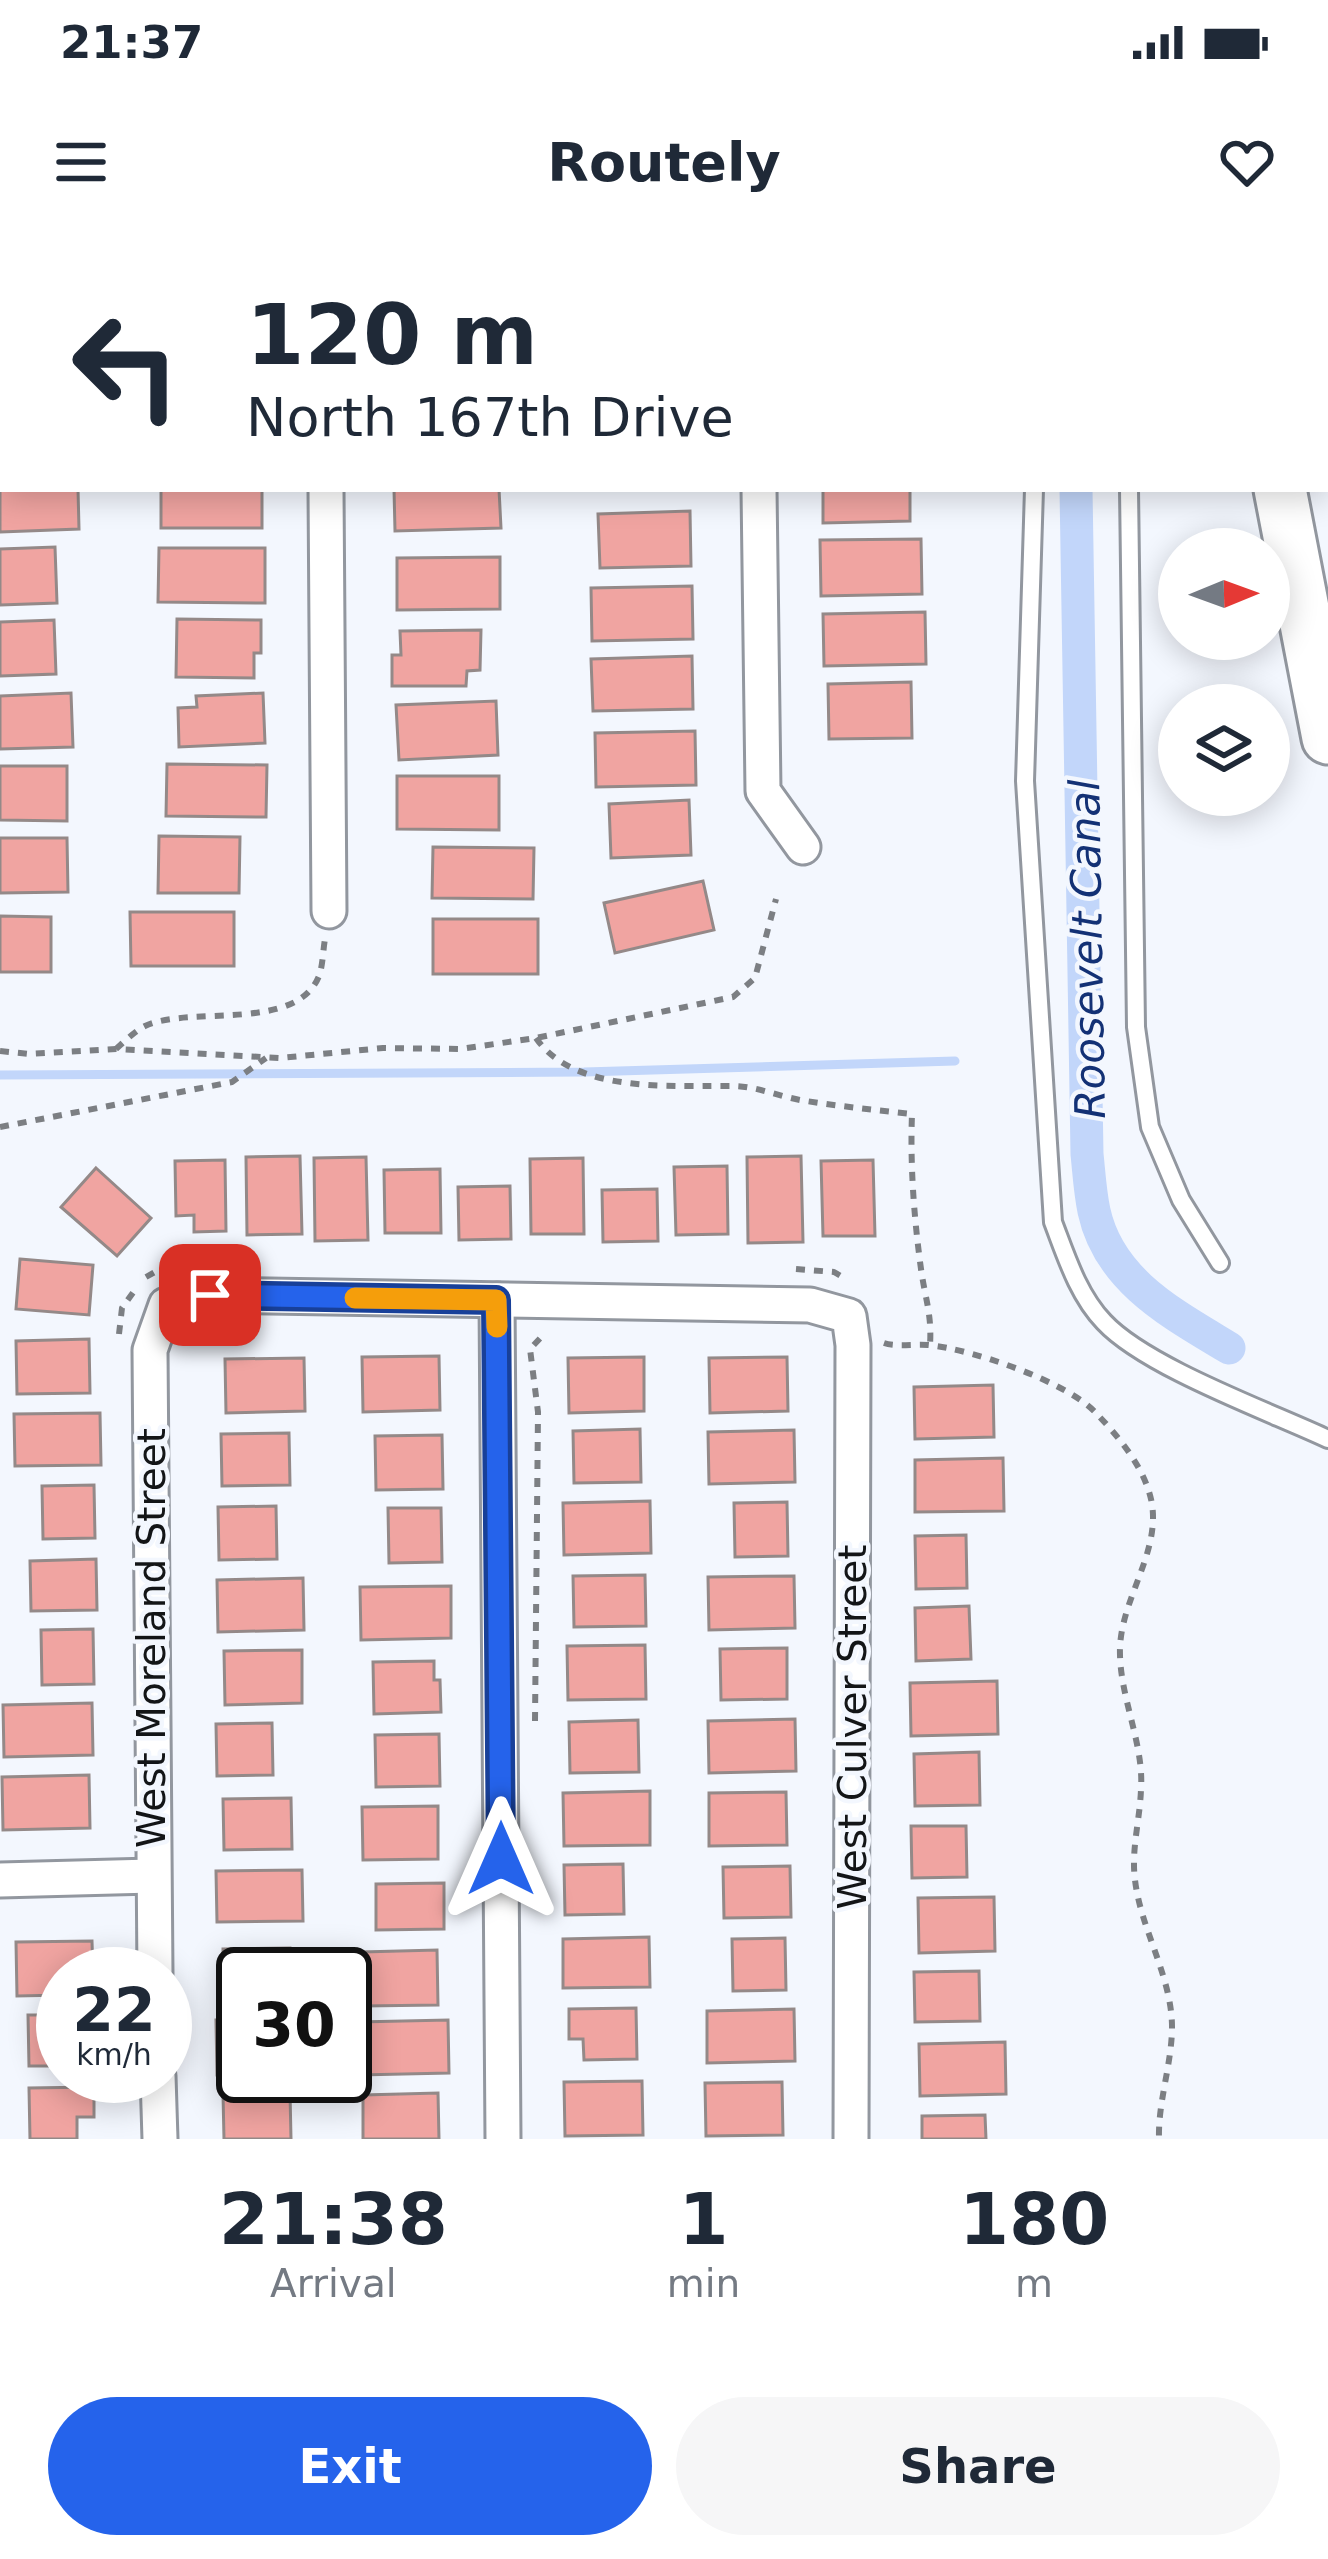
<!DOCTYPE html>
<html lang="en">
<head>
<meta charset="utf-8">
<style>
	:root { --surface:#fff; --page:#f6f6f7; --text:#1f2937; --muted:#747a83; --accent:#2563eb }
	body { margin:0; font-family:"DejaVu Sans",sans-serif; background:var(--page); color:var(--text); height:100vh; display:flex; flex-direction:column; font-size:45px; white-space:nowrap }
	* { box-sizing:border-box; margin:0 }
	p { font-size:39px; color:var(--muted) }
	.icon { flex:none; width:66px; height:66px; fill:none; stroke:currentColor; stroke-width:2; stroke-linecap:round; stroke-linejoin:round }
	.map { position:relative; height:1899px; overflow:hidden }
	.drawer { display:flex; flex-direction:column; background:var(--surface); flex:1 }
	.drawer>* { flex:none }
	.banner { position:absolute; left:0px; top:0px; width:1329px; height:252px; box-shadow:0 6px 30px #0003; background:#fff; color:var(--text); overflow:hidden }
	.needle { width:78px; rotate:89deg }
	.tools { position:absolute; left:1158px; top:288px; display:grid; gap:24px }
	.tools a { display:grid; place-items:center; width:132px; height:132px; border-radius:50%; background:var(--surface); box-shadow:0 6px 30px #0003; font-size:60px }
	.speed { position:absolute; left:36px; top:1707px; display:flex; gap:24px; font-size:60px; font-weight:700; text-align:center }
	.speed>* { display:grid; place-content:center; width:156px; height:156px; border-radius:50%; background:var(--surface); box-shadow:0 6px 30px #0003; line-height:1 }
	.speed small { font-size:30px; font-weight:400 }
	.speed .limit { border:6px solid #111; border-radius:18px; background:#fff; color:#111 }
	.pin { position:absolute; display:grid; place-items:center; width:102px; height:102px; color:#fff; margin:-51px; border-radius:24px; box-shadow:0 6px 18px #0006 }
	.me { position:absolute; width:132px; margin:-66px; rotate:0deg; stroke-linejoin:round; filter:drop-shadow(0 0 9px #0008) }
	.turn { display:flex; align-items:center; gap:42px; height:252px; padding:0 48px; font-size:54px }
	.turn .icon { width:156px; height:156px; stroke-width:2.5 }
	.turn b { display:block; font-size:84px; line-height:102px }
	.eta { display:flex; justify-content:space-evenly; align-items:center; height:204px; text-align:center }
	.eta b { font-size:72px; font-weight:700; line-height:84px }
	.primary-button { display:flex; gap:24px; margin-top:auto; padding:24px 48px }
	.primary-button a { flex:1; height:138px; border-radius:72px; background:var(--accent); color:#fff; font-size:48px; font-weight:700; line-height:138px; text-align:center }
	.primary-button a+a { background:var(--page); color:var(--text) }
	.status { display:flex; justify-content:space-between; align-items:center; height:84px; padding:0 60px; background:var(--surface); direction:ltr }
	.status svg { height:33px; fill:currentColor }
	header { display:flex; justify-content:space-between; align-items:center; height:156px; padding:0 48px; background:var(--surface); font-size:54px; font-weight:700 }
	.map>svg:first-child { display:block }
</style>
</head>
<body>
<div class="status"><b>21:37</b><svg viewBox="0 0 49 12"><path d="M0 12V9h3v3zM5 12V6h3v6zM10 12V3h3v9zM15 12V0h3v12zM26 1h20v11H26zM47 4h2v5h-2z"/></svg></div>
<header><svg class="icon" aria-label="menu" viewBox="0 0 24 24"><path d="M4 6h16M4 12h16M4 18h16"/></svg>Routely<svg class="icon" aria-label="heart" viewBox="0 0 24 24"><path d="M12 20l-8-8c-3-5 5-10 8-4 3-6 11-1 8 4z"/></svg></header>
<div class="map">
<svg width="1328" height="1899" viewBox="0 0 1328 1899">
	<rect width="100%" height="100%" fill="#f3f7fe"/>
	<g fill="none" stroke-linecap="round" stroke-linejoin="round">
		<path stroke="#c2d6fa" stroke-width="9" d="M0,835l584,-3 371,-11"/>
		<g stroke="#c2d6fa" stroke-width="33">
			<path d="M984,0l1,3"/>
			<path d="M1076,249l11,665c2,19 3,38 7,57 15,70 79,103 135,137"/>
		</g>
	</g>
	<g fill="#f0a4a1" stroke="#948988" stroke-width="3">
		<path d="M26,0h57v3h-56z"/>
		<path d="M485,0h112l2,3h-113z"/>
		<path d="M797,0h55l2,3h-64z"/>
		<path d="M0,166h3l-3,54z"/>
		<path d="M0,238l3,11h75l1,40 -79,3z"/>
		<rect x="161" y="249" width="101" height="39"/>
		<path d="M394,249h105l2,39 -106,3z"/>
		<path d="M823,249h87v32l-87,2z"/>
		<path d="M690,271l1,55 -91,2 -2,-54z"/>
		<path d="M921,299l1,55 -101,2 -1,-56z"/>
		<path d="M55,307l2,56 -57,2v-56z"/>
		<path d="M159,308h106v55l-107,-1z"/>
		<path d="M500,317v52l-103,1v-52z"/>
		<path d="M692,346l1,53 -101,2 -1,-53z"/>
		<path d="M925,372l1,52 -102,2 -1,-52z"/>
		<path d="M177,379l84,1v33h-7v25l-78,-1z"/>
		<path d="M54,380l2,54 -56,2v-54z"/>
		<path d="M481,390l-1,40 -13,1 -1,15h-74v-31h9l-1,-24z"/>
		<path d="M692,416l1,53 -100,2 -2,-52z"/>
		<path d="M911,442l1,56 -83,1 -1,-55z"/>
		<path d="M71,453l2,54 -73,2v-53z"/>
		<path d="M263,453l2,50 -86,4 -1,-39 19,-1 -1,-11z"/>
		<path d="M496,461l2,54 -99,5 -3,-55z"/>
		<path d="M695,491l1,54 -100,2 -1,-54z"/>
		<path d="M167,524l100,1 -1,52 -100,-1z"/>
		<path d="M0,526h67v55l-67,-1z"/>
		<path d="M397,536h102v54l-102,-1z"/>
		<path d="M689,560l2,55 -80,3 -2,-54z"/>
		<path d="M159,596l81,1 -1,56h-81z"/>
		<path d="M0,598h67l1,54 -68,1z"/>
		<path d="M433,607l101,1 -1,51 -101,-1z"/>
		<path d="M703,641l11,49 -99,23 -11,-50z"/>
		<path d="M130,672h104v54h-103z"/>
		<path d="M0,676l51,1v55h-51z"/>
		<rect x="433" y="679" width="105" height="55"/>
		<path d="M300,916l2,78 -55,1 -1,-78z"/>
		<path d="M801,916l2,86 -55,1 -1,-86z"/>
		<path d="M366,917l2,83 -53,1 -1,-83z"/>
		<path d="M583,918l1,76h-53l-1,-75z"/>
		<path d="M225,920l1,71 -32,1v-17l-18,1 -1,-55z"/>
		<path d="M873,920l2,76h-52l-2,-75z"/>
		<path d="M727,926l1,68 -52,1 -2,-68z"/>
		<path d="M96,928l55,50 -34,38 -56,-49z"/>
		<path d="M440,929l1,64h-56l-1,-63z"/>
		<path d="M510,946l1,53 -52,1 -1,-53z"/>
		<path d="M657,949l1,52 -55,1 -1,-52z"/>
		<path d="M20,1019l73,6 -4,50 -73,-6z"/>
		<path d="M89,1099l1,54 -73,1 -1,-53z"/>
		<path d="M439,1116l1,54 -77,2 -1,-55z"/>
		<path d="M644,1117v54l-75,2 -1,-55z"/>
		<path d="M787,1117l1,54 -78,2 -1,-55z"/>
		<path d="M304,1118l1,53 -79,2 -1,-54z"/>
		<path d="M993,1145l1,52 -79,2 -1,-52z"/>
		<path d="M100,1173l1,52 -86,1 -1,-52z"/>
		<path d="M640,1189l1,53 -67,1 -1,-52z"/>
		<path d="M794,1190l1,52 -86,2 -1,-52z"/>
		<path d="M289,1193l1,52 -68,1 -1,-52z"/>
		<path d="M442,1195l1,54 -67,1 -1,-54z"/>
		<path d="M1003,1218l1,53 -89,1v-52z"/>
		<path d="M94,1245l1,53 -52,1 -1,-53z"/>
		<path d="M650,1261l1,52 -87,2 -1,-52z"/>
		<path d="M787,1262l1,54 -53,1 -1,-54z"/>
		<path d="M276,1266l1,53 -58,1 -1,-53z"/>
		<path d="M388,1268h53l1,54 -53,1z"/>
		<path d="M966,1295l1,53 -51,1 -1,-53z"/>
		<path d="M96,1319l1,51 -66,1 -1,-50z"/>
		<path d="M645,1335l1,51 -72,1 -1,-51z"/>
		<path d="M794,1336l1,52 -86,2 -1,-53z"/>
		<path d="M303,1338l1,52 -86,2 -1,-52z"/>
		<path d="M451,1346v52l-90,2 -1,-53z"/>
		<path d="M969,1366l2,53 -55,2 -1,-53z"/>
		<path d="M93,1389l1,55 -52,1 -1,-55z"/>
		<path d="M645,1405l1,54 -78,1 -1,-54z"/>
		<path d="M787,1408v51l-66,1 -1,-51z"/>
		<path d="M302,1410v53l-77,2 -1,-54z"/>
		<path d="M434,1421v19h6l1,32 -67,2 -1,-52z"/>
		<path d="M997,1441l1,53 -87,2 -1,-53z"/>
		<path d="M92,1463l1,52 -89,2 -1,-52z"/>
		<path d="M795,1479l1,52 -87,2 -1,-52z"/>
		<path d="M638,1480l1,52 -69,1 -1,-51z"/>
		<path d="M272,1483l1,52 -56,1 -1,-52z"/>
		<path d="M439,1494l1,52 -64,1 -1,-52z"/>
		<path d="M979,1512l1,53 -65,1 -1,-52z"/>
		<path d="M89,1535l1,53 -87,2 -1,-53z"/>
		<path d="M650,1551v54l-86,1 -1,-53z"/>
		<path d="M786,1552l1,53 -78,1v-53z"/>
		<path d="M291,1558l1,51 -68,1 -1,-51z"/>
		<path d="M438,1566v53l-75,1 -1,-53z"/>
		<path d="M911,1586h55l1,51 -55,1z"/>
		<path d="M623,1624l1,50 -59,1 -1,-50z"/>
		<path d="M790,1626l1,51 -67,1 -1,-51z"/>
		<path d="M302,1630l1,51 -86,1 -1,-51z"/>
		<path d="M444,1643v46l-68,1v-46z"/>
		<path d="M994,1657l1,54 -76,2 -1,-55z"/>
		<path d="M649,1697l1,50 -87,1v-49z"/>
		<path d="M785,1698l1,52 -53,1 -1,-52z"/>
		<path d="M92,1701l1,33h-30v21l-46,1 -1,-54z"/>
		<path d="M290,1708l1,26h-48v28l-20,1v-54z"/>
		<path d="M437,1710l1,55 -75,1 -1,-54z"/>
		<path d="M979,1731l1,50 -65,1 -1,-50z"/>
		<path d="M636,1768l1,51 -53,1 -1,-21h-14v-30z"/>
		<path d="M794,1769l1,52 -88,2v-52z"/>
		<path d="M28,1775h35v51h-34z"/>
		<path d="M216,1780h27v54l-26,1z"/>
		<path d="M448,1780l1,53 -90,2 -1,-53z"/>
		<path d="M1005,1802l1,52 -86,2 -1,-52z"/>
		<path d="M642,1841l1,54 -78,1 -1,-54z"/>
		<path d="M782,1842l1,53 -77,1 -1,-53z"/>
		<path d="M94,1847v30h-17v22h-47l-1,-51z"/>
		<path d="M290,1852l1,47h-67l-1,-45z"/>
		<path d="M438,1853l1,46h-76v-44z"/>
		<path d="M985,1875l1,24h-64v-23z"/>
	</g>
	<g fill="none" stroke-linecap="round" stroke-linejoin="round">
		<g stroke="#92979f" stroke-width="22">
			<g id="lane">
				<path d="M935,0l1,3"/>
				<path d="M1040,0l1,3"/>
				<path d="M1034,249l-9,292 28,441c13,34 25,73 51,100 42,45 164,89 224,117"/>
				<path d="M1129,249l7,538 14,100 31,73 39,63"/>
			</g>
		</g>
		<g stroke="#92979f" stroke-width="39">
			<g id="street">
				<path d="M670,0l1,3"/>
				<path d="M342,3l6,-3"/>
				<path d="M0,98l3,-1"/>
				<path d="M326,249l3,422"/>
				<path d="M759,249l4,302 40,56"/>
				<path d="M497,1060l6,839"/>
				<path d="M0,1640l152,-4"/>
				<path d="M155,1734l-5,-624 16,-45 44,-10 600,10 39,11 4,29 -2,794"/>
				<path d="M158,1836l2,63"/>
			</g>
		</g>
		<g stroke="#92979f" stroke-width="57">
			<g id="primary">
				<path d="M1233,0l1,3"/>
				<path d="M1280,249l48,249"/>
			</g>
		</g>
		<g stroke="#7c7f83" stroke-width="6" stroke-dasharray="9 9" stroke-linecap="butt">
			<path d="M198,0l1,3"/>
			<path d="M536,798c39,57 140,47 200,48 21,1 43,10 64,14 37,6 74,10 112,14 -2,51 2,104 9,155 4,29 11,45 9,76"/>
			<path d="M116,809c9,-8 19,-18 29,-23 45,-21 151,7 174,-50 4,-11 4,-26 6,-37"/>
			<path d="M0,811l29,3 87,-5 164,9 103,-10 77,1 76,-11 197,-41 22,-19 21,-79"/>
			<path d="M0,887l232,-45 34,-24"/>
			<path d="M796,1029l38,3 12,7"/>
			<path d="M146,1037l25,-14 36,-1"/>
			<path d="M119,1094l3,-26 15,-21"/>
			<path d="M884,1103c12,4 29,1 44,2 43,4 137,36 167,67 24,25 51,57 57,92 8,52 -34,98 -32,151 1,45 24,90 21,134 -1,31 -10,60 -6,91 6,51 38,98 37,150 -1,37 -14,72 -13,109"/>
			<path d="M535,1481l3,-309 -8,-63 15,-16"/>
		</g>
		<use href="#lane" stroke="#fff" stroke-width="16"/>
		<use href="#street" stroke="#fff" stroke-width="33"/>
		<use href="#primary" stroke="#fff" stroke-width="51"/>
	</g>
	<g fill="none" stroke-linecap="round" stroke-linejoin="round">
		<g stroke="#184099" stroke-width="30">
			<path id="route" d="M210,1055l286,5 5,559"/>
		</g>
		<use href="#route" stroke="#2563eb" stroke-width="21"/>
		<path stroke="#f59e0b" stroke-width="21" d="M355,1058l141,2 1,27"/>
	</g>
	<g text-anchor="middle" stroke-width="9" stroke-linejoin="round" paint-order="stroke">
		<g font-size="39" fill="#131517" stroke="#f3f7fe">
			<text transform="translate(151 1398) rotate(-90)" y="14">West Moreland Street</text>
			<text transform="translate(852 1487) rotate(-90)" y="14">West Culver Street</text>
		</g>
		<g font-size="42" font-style="italic" fill="#133175" stroke="#f3f7fe">
			<text transform="translate(1087 709) rotate(-91)" y="15">Roosevelt Canal</text>
		</g>
	</g>
</svg>
<div class="tools">
<a><svg class="needle" viewBox="-14 -14 28 28"><path d="M0-13l5 13h-10z" fill="#e53935"/><path d="M0 13l5-13h-10z" fill="#747a83"/></svg></a>
<a><svg class="icon" aria-label="layers" viewBox="0 0 24 24"><path d="M12 4l9 5-9 5-9-5zM3 14l9 5 9-5"/></svg></a>
</div>
<div class="speed"><div>22<small>km/h</small></div><div class="limit">30</div></div>
<div class="pin" style="left:210px;top:1055px;background:#d93025"><svg class="icon" aria-label="arrive" viewBox="0 0 24 24"><path d="M6 21V4h12l-3 4 3 4H6"/></svg></div>
<svg class="me" style="left:501px;top:1619px" viewBox="-20 -20 40 40"><path d="M0-17L14 15 0 8-14 15z" fill="#2563eb" stroke="#fff" stroke-width="4"/></svg>
<div class="banner">
<div class="turn"><svg class="icon" aria-label="left" viewBox="0 0 24 24"><path d="M17 20v-9H6M10 6l-5 5 5 5"/></svg><div><b>120 m</b>North 167th Drive</div></div>
</div>
</div>
<section class="drawer">
<div class="eta">
<div><b>21:38</b><p>Arrival</p></div>
<div><b>1</b><p>min</p></div>
<div><b>180</b><p>m</p></div>
</div>
<div class="primary-button"><a>Exit</a><a>Share</a></div>
</section>
</body>
</html>
